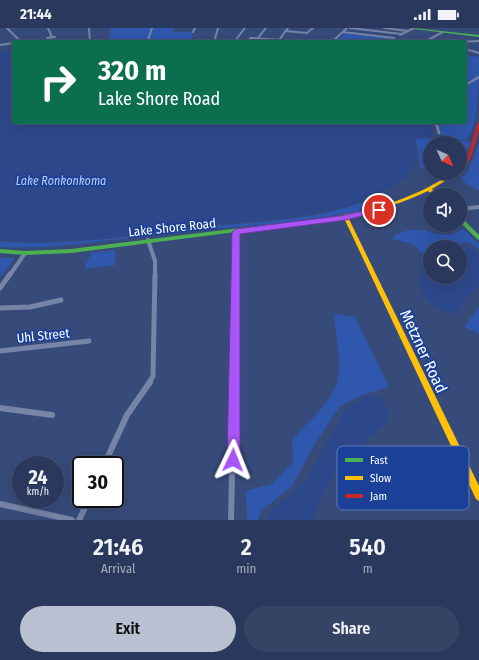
<!DOCTYPE html>
<html lang="en">
<head>
<meta charset="utf-8">
<style>
	:root { --surface:#29385c; --page:#354365; --text:#f1f3f6; --muted:#a5acbb; --line:#455272; --accent:#b9c0d1 }
	body { margin:0; font-family:"Fira Sans Condensed",sans-serif; background:var(--page); color:var(--text); height:100vh; display:flex; flex-direction:column; font-size:15px; white-space:nowrap }
	* { box-sizing:border-box; margin:0 }
	p { font-size:13px; color:var(--muted) }
	.icon { flex:none; width:22px; height:22px; fill:none; stroke:currentColor; stroke-width:2; stroke-linecap:round; stroke-linejoin:round }
	.map { position:relative; height:492px; overflow:hidden }
	.panel { display:flex; flex-direction:column; background:var(--surface); flex:1 }
	.panel>* { flex:none }
	.hud { position:absolute; left:12px; top:12px; width:455px; height:84px; border-radius:4px; box-shadow:0 4px 16px #0002,0 0 0 1px var(--line); background:#0b6e4f; color:#fff; overflow:hidden }
	.needle { width:26px; rotate:135deg }
	.buttons { position:absolute; left:423px; top:108px; display:grid; gap:8px }
	.buttons a { display:grid; place-items:center; width:44px; height:44px; border-radius:50%; background:var(--surface); box-shadow:0 4px 16px #0002,0 0 0 1px var(--line); font-size:20px }
	.speed { position:absolute; left:12px; top:428px; display:flex; gap:8px; font-size:20px; font-weight:700; text-align:center }
	.speed>* { display:grid; place-content:center; width:52px; height:52px; border-radius:50%; background:var(--surface); box-shadow:0 4px 16px #0002,0 0 0 1px var(--line); line-height:1 }
	.speed small { font-size:10px; font-weight:400 }
	.speed .limit { border:2px solid #111; border-radius:6px; background:#fff; color:#111 }
	.pin { position:absolute; display:grid; place-items:center; width:34px; height:34px; color:#fff; margin:-17px; border:2px solid #fff; border-radius:50%; box-shadow:0 1px 4px #0007 }
	.me { position:absolute; width:44px; margin:-22px; rotate:2deg; stroke-linejoin:round; filter:drop-shadow(0 0 3px #0008) }
	.turn { display:flex; align-items:center; gap:14px; height:84px; padding:0 20px; font-size:18px }
	.turn .icon { width:52px; height:52px; stroke-width:2.5 }
	.turn b { display:block; font-size:28px; line-height:34px }
	.eta { display:flex; justify-content:space-evenly; align-items:center; height:68px; text-align:center }
	.eta b { font-size:24px; font-weight:600; line-height:28px }
	.button { display:flex; gap:8px; margin-top:auto; padding:8px 20px }
	.button a { flex:1; height:46px; border-radius:24px; background:var(--accent); color:#111; font-size:16px; font-weight:600; line-height:46px; text-align:center }
	.button a+a { background:var(--page); color:var(--text) }
	.status { display:flex; justify-content:space-between; align-items:center; height:28px; padding:0 20px; background:var(--surface); direction:ltr }
	.status svg { height:11px; fill:currentColor }
	.map>svg:first-child { display:block }
</style>
</head>
<body>
<div class="status"><b>21:44</b><svg viewBox="0 0 49 12"><path d="M0 12V9h3v3zM5 12V6h3v6zM10 12V3h3v9zM15 12V0h3v12zM26 1h20v11H26zM47 4h2v5h-2z"/></svg></div>
<div class="map">
<svg width="479" height="492" viewBox="0 0 479 492">
	<rect width="100%" height="100%" fill="#374b7b"/>
	<g fill="#2f57ad">
		<path d="M111,0h63l-1,4h20l-2,7 1,3h-83z"/>
		<path d="M345,5l45,5 -7,4h-48z"/>
		<path d="M465,27l14,2c0,20 0,75 -15,84l7,1 -6,15 -5,7v-21h-30v29l-10,-4 -4,-30 29,1 -4,-3 -4,-14h28z"/>
		<path d="M479,115v48l-16,-10 -2,-3 6,-5z"/>
		<path d="M378,168l10,8c-68,18 -140,22 -210,28 -40,4 -80,11 -120,14 -19,2 -39,1 -58,1v-5c41,2 83,0 124,-5 24,-3 48,-8 72,-10 61,-5 125,-6 182,-31z"/>
		<path d="M463,201l16,15v5l-11,-7 -21,5h-17v9l-8,-3 -9,-9 -21,-5 3,-4 14,-5h15l13,4 12,1z"/>
		<path d="M115,222v15l-31,4 7,-16z"/>
		<path d="M0,230h15l-15,19z"/>
		<path d="M479,280v25l-15,-6z"/>
		<path d="M334,286l21,3 34,70 -27,8 -22,11 -24,36 -24,44 -31,25 -3,9h-11l-1,-29 26,-7 21,-22 -1,-22c14,-16 42,-40 46,-61 3,-21 -2,-44 -4,-65z"/>
	</g>
	<g fill="#2d488a">
		<path d="M14,24v70h416l5,15 -20,2 1,24 -10,14 -18,12 -37,17 -59,12 -103,9 -87,12 -62,3 -40,-1v-188z"/>
		<path d="M463,218l12,4 4,4v30l-2,4 -10,9 -6,12 -9,5c-16,-4 -28,-12 -31,-29 -1,-4 -2,-11 0,-16 2,-3 6,-7 9,-9v17h30l-1,-30z"/>
		<path d="M367,368h13l8,14 1,8c-12,18 -32,27 -45,43 -14,17 -23,37 -31,57l-2,2h-46l8,-12 31,-25 40,-71 7,-7z"/>
	</g>
	<g fill="none" stroke-linecap="round" stroke-linejoin="round">
		<path stroke="#2d488a" stroke-width="1" d="M434,109l35,4"/>
		<g stroke="#7684a6" stroke-width="2">
			<path d="M7,0l14,14"/>
			<path d="M48,0l4,9"/>
			<path d="M89,0l1,14"/>
			<path d="M350,0l51,6"/>
			<path d="M384,0l24,3"/>
			<path d="M285,3l22,2 6,-5"/>
			<path d="M193,4l2,-4"/>
			<path d="M343,4l51,6"/>
			<path d="M400,7l14,-7"/>
			<path d="M51,9h4l-8,1z"/>
			<path d="M250,10l49,3"/>
			<path d="M258,10l8,-10"/>
			<path d="M215,11l3,-11"/>
			<path d="M148,12l4,-12"/>
			<path d="M279,12l9,-12"/>
			<path d="M19,14l8,-1"/>
			<path d="M234,14l11,-14"/>
			<path d="M332,14l15,-14"/>
			<path d="M424,14l19,-10"/>
			<path d="M459,14l20,-1"/>
			<path d="M0,17l14,-2"/>
			<path d="M465,21l14,4"/>
		</g>
		<path stroke="#7684a6" stroke-width="2.5" d="M465,57l14,-8"/>
		<path stroke="#7684a6" stroke-width="3" d="M436,94l3,11"/>
		<g stroke="#7684a6" stroke-width="4">
			<path d="M460,181l19,-2"/>
			<path d="M148,212l7,21v14"/>
			<path d="M10,247l15,-22"/>
			<path d="M236,247v-43"/>
		</g>
		<g stroke="#7684a6" stroke-width="5">
			<path d="M0,260l10,-14"/>
			<path d="M0,280l30,-1 31,-7"/>
			<path d="M0,323l89,-10"/>
			<path d="M149,355l4,-7 2,-102"/>
			<path d="M234,355l2,-109"/>
		</g>
		<g stroke="#7684a6" stroke-width="6">
			<path d="M0,380l52,7"/>
			<path d="M104,437l23,-50 23,-33"/>
			<path d="M0,476l72,16"/>
			<path d="M79,492l10,-21"/>
			<path d="M231,492l3,-138"/>
		</g>
		<g fill="#4caf50" fill-rule="evenodd">
			<path d="M413,0l66,7v2l-65,-8z"/>
			<path d="M460,189l2,1 17,17v5l-2,-1 -17,-17z"/>
			<path d="M265,197l3,2 -1,1 -196,25 -46,2 -25,-2v-4l25,2 46,-2z"/>
		</g>
		<path fill="#ffc107" fill-rule="evenodd" d="M453,145h5l-26,16 6,6h-5l-5,-4c-25,12 -52,20 -80,26l131,269v15l-3,-2 -132,-281 -79,11 -3,-2 3,-2c49,-5 99,-10 144,-29 16,-6 30,-15 44,-23z"/>
		<path fill="#c62828" fill-rule="evenodd" d="M478,94h1v8l-8,28 -9,13h-2v-4l7,-9z"/>
	</g>
	<path fill="#a855f7" stroke="#6d37a1" d="M379,179l4,3 -1,1 -36,9 -106,14v226l-2,4 -5,2 -4,-2 -2,-4 5,-228 4,-3 110,-14z"/>
	<g text-anchor="middle" stroke-width="3.5" stroke-linejoin="round" paint-order="stroke">
		<g font-size="12" font-style="italic" fill="#bbcef7" stroke="#1a4098">
			<text x="61" y="157">Lake Ronkonkoma</text>
		</g>
		<g font-size="13" fill="#fff" stroke="#1a4098">
			<text transform="translate(172 199) rotate(-6)" y="5">Lake Shore Road</text>
			<text transform="translate(43 307) rotate(-6)" y="5">Uhl Street</text>
		</g>
		<g font-size="16" fill="#fff" stroke="#1a4098">
			<text transform="translate(424 323) rotate(65)" y="6">Metzner Road</text>
		</g>
	</g>
	<rect x="337" y="418" width="132" height="64" rx="6" fill="#1a4098" stroke="#5f79b7" stroke-width="1"/>
	<rect x="345" y="430" width="18" height="4" fill="#4caf50"/>
	<rect x="345" y="448" width="18" height="4" fill="#ffc107"/>
	<rect x="345" y="466" width="18" height="4" fill="#c62828"/>
	<g font-size="11" fill="#fff">
		<text x="370" y="436">Fast</text>
		<text x="370" y="454">Slow</text>
		<text x="370" y="472">Jam</text>
	</g>
</svg>
<div class="buttons">
<a><svg class="needle" viewBox="-14 -14 28 28"><path d="M0-13l5 13h-10z" fill="#e53935"/><path d="M0 13l5-13h-10z" fill="#a5acbb"/></svg></a>
<a><svg class="icon" aria-label="sound" viewBox="0 0 24 24"><path d="M4 9h4l5-4v14l-5-4H4zM17 9q2 3 0 6"/></svg></a>
<a><svg class="icon" aria-label="search" viewBox="0 0 24 24"><circle cx="10" cy="10" r="6"/><path d="M15 15l6 6"/></svg></a>
</div>
<div class="speed"><div>24<small>km/h</small></div><div class="limit">30</div></div>
<div class="pin" style="left:379px;top:182px;background:#d93025"><svg class="icon" aria-label="arrive" viewBox="0 0 24 24"><path d="M6 21V4h12l-3 4 3 4H6"/></svg></div>
<svg class="me" style="left:233px;top:432px" viewBox="-20 -20 40 40"><path d="M0-17L14 15 0 8-14 15z" fill="#a855f7" stroke="#fff" stroke-width="4"/></svg>
<div class="hud">
<div class="turn"><svg class="icon" aria-label="right" viewBox="0 0 24 24"><path d="M7 20v-9h11M14 6l5 5-5 5"/></svg><div><b>320 m</b>Lake Shore Road</div></div>
</div>
</div>
<section class="panel">
<div class="eta">
<div><b>21:46</b><p>Arrival</p></div>
<div><b>2</b><p>min</p></div>
<div><b>540</b><p>m</p></div>
</div>
<div class="button"><a>Exit</a><a>Share</a></div>
</section>
</body>
</html>
